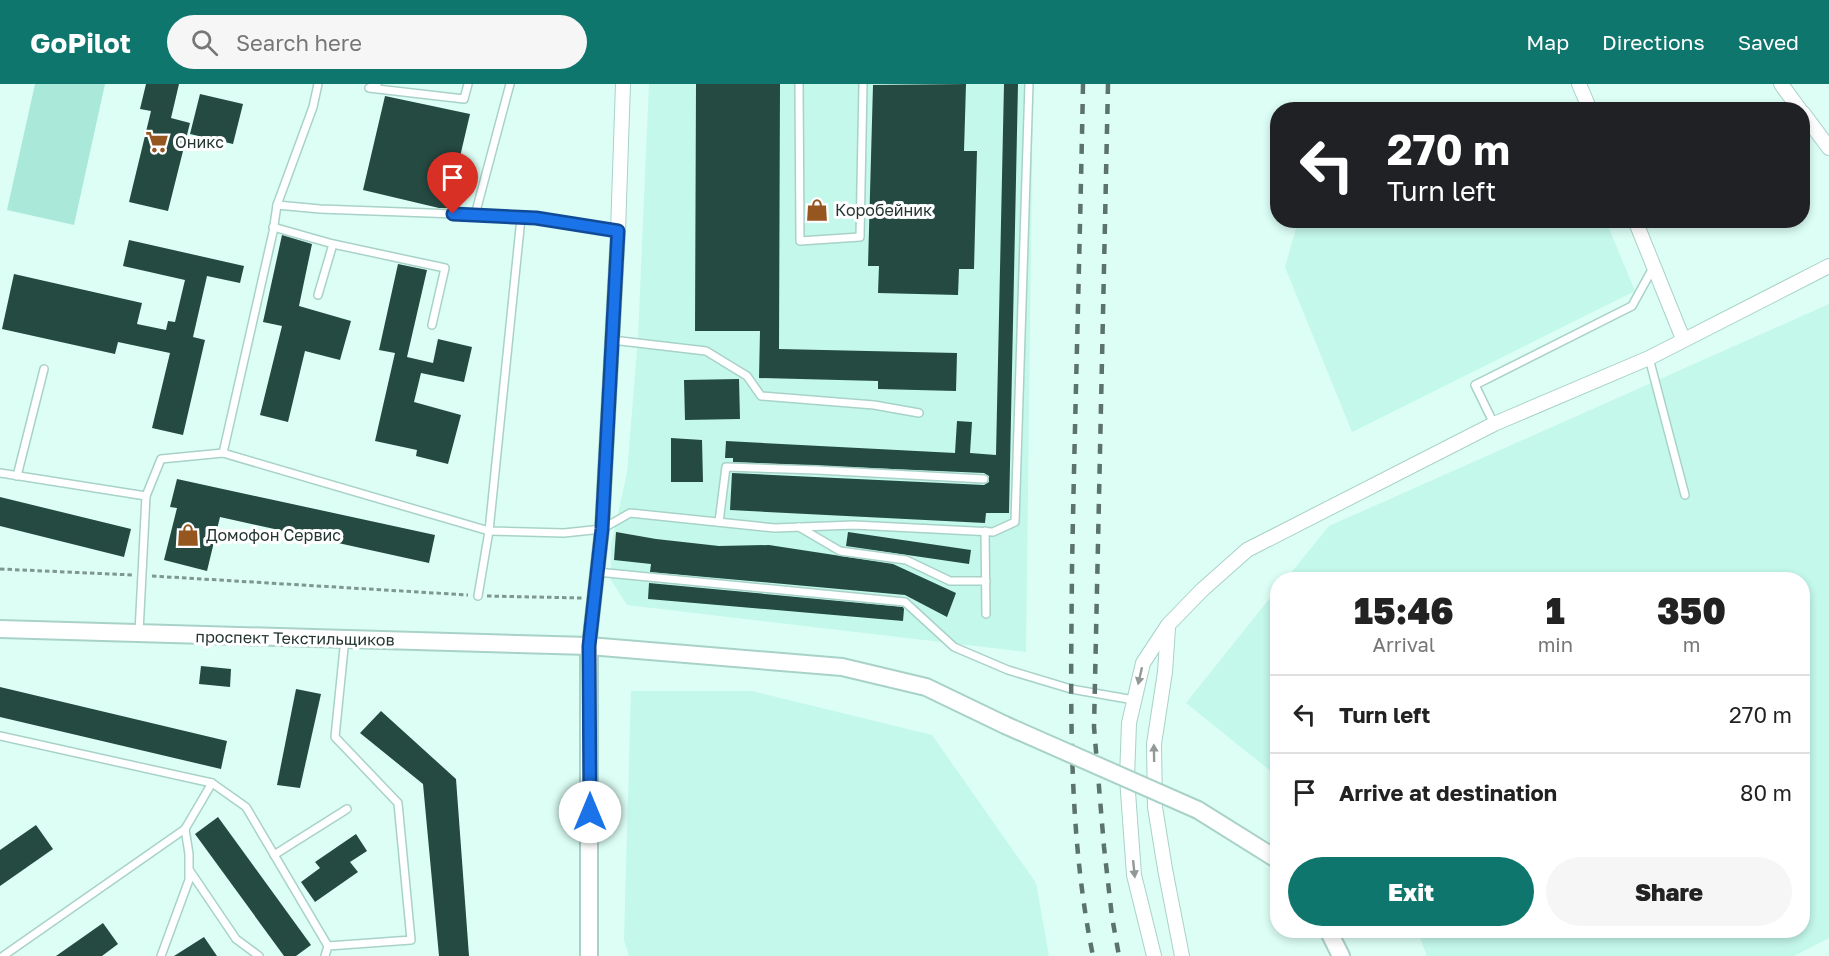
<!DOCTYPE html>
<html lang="en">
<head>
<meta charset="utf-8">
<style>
	:root { --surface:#fff; --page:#f6f6f6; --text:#222; --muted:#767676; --line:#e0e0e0; --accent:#0f766e }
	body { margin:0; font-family:"Golos Text",sans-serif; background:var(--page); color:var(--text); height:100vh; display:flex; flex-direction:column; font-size:22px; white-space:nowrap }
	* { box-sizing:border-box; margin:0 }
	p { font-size:20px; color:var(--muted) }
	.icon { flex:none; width:33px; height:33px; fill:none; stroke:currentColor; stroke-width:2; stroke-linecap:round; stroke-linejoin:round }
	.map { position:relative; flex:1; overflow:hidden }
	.details { position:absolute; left:1270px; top:488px; width:540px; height:366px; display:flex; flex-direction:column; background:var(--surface); border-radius:24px; box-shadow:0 3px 9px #0003 }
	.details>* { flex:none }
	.banner { position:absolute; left:1270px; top:18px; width:540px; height:126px; border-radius:24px; box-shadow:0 3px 9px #0003; background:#202124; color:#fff; overflow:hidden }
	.pin { position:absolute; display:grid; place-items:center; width:51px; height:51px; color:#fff; margin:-62px -26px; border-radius:50% 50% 50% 0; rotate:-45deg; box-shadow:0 0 6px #0007 }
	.pin .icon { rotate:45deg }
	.me { position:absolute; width:66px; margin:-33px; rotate:0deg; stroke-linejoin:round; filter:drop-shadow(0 0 4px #0008) }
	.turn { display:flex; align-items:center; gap:21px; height:126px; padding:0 18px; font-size:27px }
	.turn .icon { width:78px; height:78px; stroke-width:2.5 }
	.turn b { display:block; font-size:42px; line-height:51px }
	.eta { display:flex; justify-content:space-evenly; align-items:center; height:102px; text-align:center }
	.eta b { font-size:36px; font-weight:800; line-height:42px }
	.button { display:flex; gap:12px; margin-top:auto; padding:12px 18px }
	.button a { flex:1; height:69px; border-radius:36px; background:var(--accent); color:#fff; font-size:24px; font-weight:800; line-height:69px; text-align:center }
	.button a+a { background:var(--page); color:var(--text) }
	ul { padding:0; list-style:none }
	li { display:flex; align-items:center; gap:18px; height:78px; padding:0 18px; border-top:2px solid var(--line) }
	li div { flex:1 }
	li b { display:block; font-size:22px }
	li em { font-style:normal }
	header { display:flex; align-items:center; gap:36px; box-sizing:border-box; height:84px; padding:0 30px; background:var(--accent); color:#fff }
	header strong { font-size:28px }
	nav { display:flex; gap:33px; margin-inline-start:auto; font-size:21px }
	.search { width:420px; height:54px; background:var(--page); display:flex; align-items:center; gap:15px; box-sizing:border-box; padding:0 21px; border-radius:33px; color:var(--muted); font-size:22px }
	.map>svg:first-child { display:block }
</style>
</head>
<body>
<header>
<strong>GoPilot</strong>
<div class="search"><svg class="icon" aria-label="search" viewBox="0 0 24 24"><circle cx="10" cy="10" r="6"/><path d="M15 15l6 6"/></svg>Search here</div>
<nav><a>Map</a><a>Directions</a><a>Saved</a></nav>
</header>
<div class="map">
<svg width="1829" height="872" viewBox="0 0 1829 872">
	<rect width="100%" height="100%" fill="#dcfef5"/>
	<g fill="#c3f8ea">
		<path d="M649,0h384l-7,568 -399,-47 -16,-25v-35l16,-72 11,-135z"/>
		<path d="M1298,137h308l29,70 -283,141 -67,-165z"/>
		<path d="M1829,220v634l-35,18h-367l-10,-26h386v-351h-517l43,-53z"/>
		<path d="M1278,504v189l-92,-74z"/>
		<path d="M631,607h121l180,44 104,148 13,73h-420l-5,-16z"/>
	</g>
	<path fill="#aae9da" d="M35,0h70l-31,141 -67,-15z"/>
	<g fill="#244a42">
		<path d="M146,0h33l-8,34 19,5 -22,88 -39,-9 22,-91 -11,-2z"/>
		<path d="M696,0h84l-1,265 178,4 -1,38 -78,-2v-8l-119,-3 1,-47h-65z"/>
		<path d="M966,0l-2,67h13l-3,118h-15l-1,26 -80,-2 1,-27h-11l5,-181z"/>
		<path d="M1004,0h14l-9,429h-23l-1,10 -255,-13 2,-37 252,12 5,-3v-6l-5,-3 -251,-11v-4h-8l1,-17 229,12 2,-32 15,1 -2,31 26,2z"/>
		<path d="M200,10l43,10 -10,40 -43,-10z"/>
		<path d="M385,12l85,18 -22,94h-9l-76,-18z"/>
		<path d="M282,151l30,9 -13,62 52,15 -11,39 -35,-9 -17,71 -28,-7 22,-89 -19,-4z"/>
		<path d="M129,156l115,26 -4,17 -33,-7 -14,61 12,3 -22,95 -31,-7 18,-75 -52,-11 -3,12 -113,-25 12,-55 128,29 -5,21 29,6 2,-9 7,1 10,-42 -62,-14z"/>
		<path d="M398,180l29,6 -20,87 26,6 5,-24 34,8 -8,35 -43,-9 -7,29 47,13 -13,49 -32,-8 1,-6 -42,-9 20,-88 -16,-3z"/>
		<path d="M739,295l1,40 -55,1 -1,-40z"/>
		<path d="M671,354l31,2 1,42h-32z"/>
		<path d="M177,395l258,56 -6,28 -209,-46 -13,54 -43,-11 13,-52 -7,-1z"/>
		<path d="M0,413l131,32 -7,28 -124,-31z"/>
		<path d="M616,448l40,7 63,7 50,-1 124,19 63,29 -9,24 -42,-22 -255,-23 1,-8 -37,-4z"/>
		<path d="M848,448l123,18 -2,14 -123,-18z"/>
		<path d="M649,499l254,24 1,2 -1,12 -255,-22z"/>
		<path d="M201,582l30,3 -1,18 -31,-3z"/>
		<path d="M0,603l227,54 -6,28 -221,-52z"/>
		<path d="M296,605l25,5 -21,94 -23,-3z"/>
		<path d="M381,627l75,68 13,177h-30l-16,-172 -63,-51z"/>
		<path d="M218,733l93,128 -15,11h-12l-89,-122z"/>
		<path d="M36,741l17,24 -53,37v-36z"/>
		<path d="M356,750l11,17 -17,11 8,10 -43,30 -14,-20 19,-14 -5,-6z"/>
		<path d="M103,839l15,21 -16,12h-46z"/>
		<path d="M204,853l13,19h-43z"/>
	</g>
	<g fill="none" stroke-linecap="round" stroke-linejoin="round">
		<g stroke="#a8d2c8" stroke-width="10">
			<g id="service">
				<path d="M377,0l-8,4 95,11 4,-15"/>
				<path d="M799,0l1,157 60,-4 3,-153"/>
				<path d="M277,121l43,4 216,8 82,14"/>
				<path d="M475,131l35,-131"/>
				<path d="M273,143l60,17 112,24 -13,57"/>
				<path d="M318,211l15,-51"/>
				<path d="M612,256l94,11 41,25 14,20 113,9 45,8"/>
				<path d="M1649,274l36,137"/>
				<path d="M1494,340l-19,-39 157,-79 22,-40"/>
				<path d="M223,369l50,-221 4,-27 36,-98 5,-23"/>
				<path d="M0,389l146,23"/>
				<path d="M17,392l27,-107"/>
				<path d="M719,438l7,-55 91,3 167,9"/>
				<path d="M799,443l41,24 66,9 44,21h36"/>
				<path d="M985,447l1,83"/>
				<path d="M597,488l308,30 49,45 54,23 63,19 63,11"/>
				<path d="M478,512l11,-65 32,-313"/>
				<path d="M139,548l7,-136 15,-37 62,-6 266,78 75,2 38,-4 28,-16 145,15 79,-3 139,7 22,-10 14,-438"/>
				<path d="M0,652l212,47 34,24 82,139"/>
				<path d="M274,771l73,-46"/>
				<path d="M190,787l46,68 23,17"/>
				<path d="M3,872l182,-127"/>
				<path d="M161,872l28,-76v-26l-4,-25 27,-46"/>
				<path d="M325,872l3,-10 83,-6 -13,-137 -63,-66 10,-99"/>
			</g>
		</g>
		<g stroke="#a8d2c8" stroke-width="16">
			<g id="minor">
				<path d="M1579,0l11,26"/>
				<path d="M1781,0l19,26"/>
				<path d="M1803,29l26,35"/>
				<path d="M1635,136l48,119"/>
				<path d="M1168,544l-3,44 -11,72 1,63 10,62 17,87"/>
				<path d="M589,562l13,-117 16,-298 5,-147"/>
				<path d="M1154,872l-20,-81 -7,-97 2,-55 14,-60 25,-38 34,-35 45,-40 247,-126 155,-66 180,-92"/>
			</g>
		</g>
		<g stroke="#a8d2c8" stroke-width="20">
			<g id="tertiary">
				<path d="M0,545l589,17 253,21 84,20 79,38"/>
				<path d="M1198,726l80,50"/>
				<path d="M1328,846l13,26"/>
				<path d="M589,872v-310"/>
			</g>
		</g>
		<g stroke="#7e9791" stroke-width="3" stroke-dasharray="4.5 3" stroke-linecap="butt">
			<path d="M0,485l133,6"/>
			<path d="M152,492l316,19"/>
			<path d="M487,512l95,2"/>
		</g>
		<use href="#service" stroke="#fff" stroke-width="7"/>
		<use href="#minor" stroke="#fff" stroke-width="14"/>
		<use href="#tertiary" stroke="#fff" stroke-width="16"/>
		<g stroke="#5c726d" stroke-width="4.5" stroke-dasharray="10 10" stroke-linecap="butt">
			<path d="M1083,0c-3,161 -8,323 -11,484 -1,129 -5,261 21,388"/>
			<path d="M1108,0l-14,643 10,120 8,70 7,39"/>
		</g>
		<g stroke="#a8d2c8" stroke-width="20" stroke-linecap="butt">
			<path id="tertiary-bridge" d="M1005,641l193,85"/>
		</g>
		<use href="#tertiary-bridge" stroke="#fff" stroke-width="16"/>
	</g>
	<defs><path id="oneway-solid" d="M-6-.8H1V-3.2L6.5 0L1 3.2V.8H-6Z" transform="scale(1.5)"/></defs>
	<g fill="#929a98">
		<use href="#oneway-solid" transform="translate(1140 592) rotate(103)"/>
		<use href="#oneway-solid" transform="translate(1154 669) rotate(-91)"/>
		<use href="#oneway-solid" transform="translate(1134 785) rotate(84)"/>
	</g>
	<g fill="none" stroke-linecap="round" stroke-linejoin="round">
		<g stroke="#114b97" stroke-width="15">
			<path id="route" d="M453,130l83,4 82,13 -16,298 -13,117 1,166"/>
		</g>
		<use href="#route" stroke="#1a73e8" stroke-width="10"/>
	</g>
	<defs>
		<g id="supermarket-bare" transform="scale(1.8)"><path d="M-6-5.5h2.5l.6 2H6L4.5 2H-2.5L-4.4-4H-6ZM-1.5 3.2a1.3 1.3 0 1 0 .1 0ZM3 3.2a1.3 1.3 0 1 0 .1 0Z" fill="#965620" stroke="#fff" stroke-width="2.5" paint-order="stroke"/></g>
		<g id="shop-bare" transform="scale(1.8)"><path d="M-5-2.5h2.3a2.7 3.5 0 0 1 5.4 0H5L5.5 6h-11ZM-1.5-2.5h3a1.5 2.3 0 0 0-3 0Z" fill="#965620" stroke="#fff" stroke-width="2.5" paint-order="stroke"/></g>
	</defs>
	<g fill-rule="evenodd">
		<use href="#supermarket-bare" x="157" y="58"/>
		<use href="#shop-bare" x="817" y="126"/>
		<use href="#shop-bare" x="188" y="451"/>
	</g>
	<g text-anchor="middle" stroke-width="6" stroke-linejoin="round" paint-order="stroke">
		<g font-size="16" fill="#243531" stroke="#fff" text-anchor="start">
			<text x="175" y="64">Оникс</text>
			<text x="835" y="132">Коробейник</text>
			<text x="206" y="457">Домофон Сервис</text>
		</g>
		<g font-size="16" fill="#243531" stroke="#fff">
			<text transform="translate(295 554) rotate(1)" y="6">проспект Текстильщиков</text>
		</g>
	</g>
</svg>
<div class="pin" style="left:453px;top:130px;background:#d93025"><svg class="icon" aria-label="arrive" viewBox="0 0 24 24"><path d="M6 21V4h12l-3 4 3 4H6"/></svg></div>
<svg class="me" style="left:590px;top:728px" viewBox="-20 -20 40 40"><circle r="19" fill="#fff"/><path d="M0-13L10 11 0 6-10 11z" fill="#1a73e8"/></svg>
<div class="banner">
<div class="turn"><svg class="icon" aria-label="left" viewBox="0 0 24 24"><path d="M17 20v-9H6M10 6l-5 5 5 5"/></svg><div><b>270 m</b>Turn left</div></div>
</div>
<section class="details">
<div class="eta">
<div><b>15:46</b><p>Arrival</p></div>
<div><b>1</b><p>min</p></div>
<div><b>350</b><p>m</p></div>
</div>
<ul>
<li><svg class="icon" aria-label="left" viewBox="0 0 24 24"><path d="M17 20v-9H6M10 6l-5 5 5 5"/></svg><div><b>Turn left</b></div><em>270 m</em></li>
<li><svg class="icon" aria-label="arrive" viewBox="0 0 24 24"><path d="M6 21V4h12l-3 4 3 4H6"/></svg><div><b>Arrive at destination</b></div><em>80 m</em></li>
</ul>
<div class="button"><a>Exit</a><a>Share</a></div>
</section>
</div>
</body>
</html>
